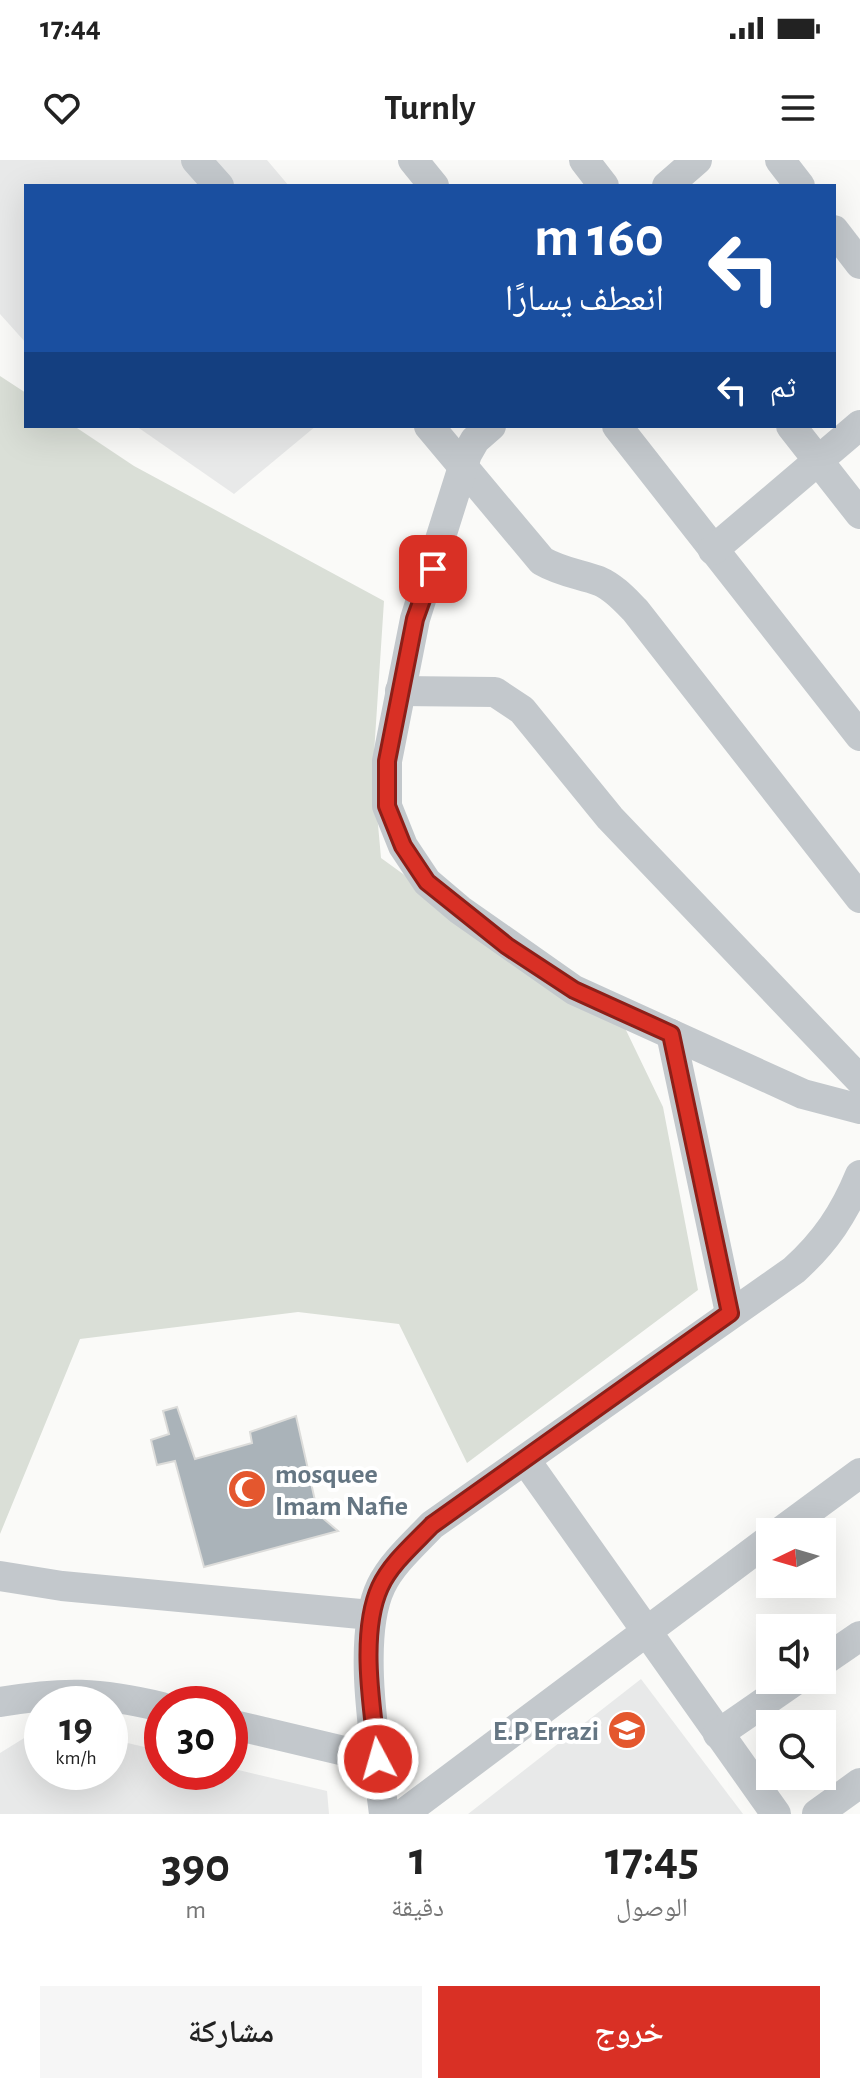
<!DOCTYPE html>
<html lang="ar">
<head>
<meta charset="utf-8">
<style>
	:root { --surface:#fff; --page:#f6f6f6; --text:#222; --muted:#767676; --accent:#d93025 }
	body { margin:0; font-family:"Alegreya Sans","Noto Naskh Arabic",sans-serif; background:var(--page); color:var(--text); direction:rtl; height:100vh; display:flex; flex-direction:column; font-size:30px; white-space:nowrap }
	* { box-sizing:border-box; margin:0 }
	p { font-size:26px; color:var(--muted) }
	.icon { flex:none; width:44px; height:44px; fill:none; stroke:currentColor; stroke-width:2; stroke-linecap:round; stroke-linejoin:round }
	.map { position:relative; height:1654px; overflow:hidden; direction:ltr }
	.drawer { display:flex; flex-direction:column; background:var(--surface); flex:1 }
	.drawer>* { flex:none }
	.top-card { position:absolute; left:24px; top:24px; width:812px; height:244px; border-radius:0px; box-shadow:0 8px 32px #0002; direction:rtl; background:#1a4fa0; color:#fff; overflow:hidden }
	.needle { width:52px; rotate:265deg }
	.tools { position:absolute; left:756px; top:1358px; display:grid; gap:16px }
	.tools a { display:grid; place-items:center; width:80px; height:80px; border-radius:0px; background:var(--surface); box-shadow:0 8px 32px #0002; font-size:40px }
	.speed { position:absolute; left:24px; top:1526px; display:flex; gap:16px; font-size:40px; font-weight:700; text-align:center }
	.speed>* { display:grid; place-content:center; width:104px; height:104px; border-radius:50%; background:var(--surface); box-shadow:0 8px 32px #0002; line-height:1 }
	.speed small { font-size:20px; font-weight:400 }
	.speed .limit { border:12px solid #d22; background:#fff; color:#111 }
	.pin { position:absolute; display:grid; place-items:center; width:68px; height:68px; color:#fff; margin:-34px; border-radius:16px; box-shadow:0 4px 12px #0006 }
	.me { position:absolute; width:88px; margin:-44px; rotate:354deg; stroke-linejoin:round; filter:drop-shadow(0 0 6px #0008) }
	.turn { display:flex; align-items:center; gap:28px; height:168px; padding:0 40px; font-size:36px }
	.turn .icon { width:104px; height:104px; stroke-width:2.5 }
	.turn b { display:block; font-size:56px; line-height:68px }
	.then { display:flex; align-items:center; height:76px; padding:0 40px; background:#0003; gap:16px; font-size:30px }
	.eta { display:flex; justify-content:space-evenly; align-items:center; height:136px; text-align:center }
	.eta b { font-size:48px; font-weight:600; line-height:56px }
	.action { display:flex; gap:16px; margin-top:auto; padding:16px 40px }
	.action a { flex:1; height:92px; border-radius:0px; background:var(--accent); color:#fff; font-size:32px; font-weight:600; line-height:92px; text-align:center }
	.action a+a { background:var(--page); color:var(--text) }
	.status { display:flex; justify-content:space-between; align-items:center; height:56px; padding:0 40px; background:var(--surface); direction:ltr }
	.status svg { height:22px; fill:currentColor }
	header { display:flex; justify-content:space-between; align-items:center; height:104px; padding:0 40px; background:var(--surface); font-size:36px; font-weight:600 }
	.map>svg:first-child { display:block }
</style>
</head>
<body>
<div class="status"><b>17:44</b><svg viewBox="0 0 49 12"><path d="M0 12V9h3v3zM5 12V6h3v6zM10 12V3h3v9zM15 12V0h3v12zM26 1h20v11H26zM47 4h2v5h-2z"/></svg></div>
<header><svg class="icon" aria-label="menu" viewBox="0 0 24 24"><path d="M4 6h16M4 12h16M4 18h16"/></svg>Turnly<svg class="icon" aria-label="heart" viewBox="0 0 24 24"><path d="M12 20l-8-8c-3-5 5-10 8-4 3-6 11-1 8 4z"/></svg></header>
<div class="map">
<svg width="860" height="1654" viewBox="0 0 860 1654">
	<rect width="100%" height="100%" fill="#fafaf8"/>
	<g fill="#e8e9e9">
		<path d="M0,0h267l22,26h-263v157l-26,-29z"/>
		<path d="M136,266h180l-82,68z"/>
		<path d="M641,1519l102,135h-275l41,-32z"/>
		<path d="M42,1567v45h68v-33l52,12v21h68v-4l97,23 2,23h-329v-61z"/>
	</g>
	<path fill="#dadfd7" d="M0,216l26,17v33h48l60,40 250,135 -11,168 8,89 112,81 131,87 39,81 35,183 -231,173 -68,-139 -101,-12 -218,27 -80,195z"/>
	<path fill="#aab3b9" stroke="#dcdcda" stroke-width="2" d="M177,1247l18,52 57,-16 -2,-11 46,-16 22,98 20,17 -134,36 -29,-106 -18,4 -6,-25 18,-6 -6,-23z"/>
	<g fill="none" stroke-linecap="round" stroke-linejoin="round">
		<g stroke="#c3c8cc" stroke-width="30">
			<path d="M196,0l23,26"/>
			<path d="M413,0l21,26"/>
			<path d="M584,0l20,26"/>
			<path d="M780,0l20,26"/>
			<path d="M667,26l30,-26"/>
			<path d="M834,70l26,34"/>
			<path d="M429,266l113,135c19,11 37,13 57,20 14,6 25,18 36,29l225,288"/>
			<path d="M491,266l-16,14 -8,14 -52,165 -28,142v45l16,40 24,36 33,28 114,80 229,104 57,15"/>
			<path d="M617,266l243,310"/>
			<path d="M791,266l69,88"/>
			<path d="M713,390l147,-125"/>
			<path d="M400,531l95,1 27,18 88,108 250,262"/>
			<path d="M671,874l59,279"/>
			<path d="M526,1301l250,353"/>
			<path d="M780,1372l80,-59"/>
			<path d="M0,1416l62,10 309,29"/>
			<path d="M822,1502l38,-26"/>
			<path d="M0,1542c64,-11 99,-10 162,5"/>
			<path d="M230,1564l148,35"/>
			<path d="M718,1574l78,-54"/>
			<path d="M384,1654c-7,-60 -29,-174 -3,-228 11,-23 34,-43 51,-61l362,-255c31,-28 50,-56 66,-95"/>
			<path d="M403,1654l367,-275"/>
			<path d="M817,1654l43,-31"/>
		</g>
	</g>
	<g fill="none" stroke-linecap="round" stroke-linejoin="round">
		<g stroke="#8d1f18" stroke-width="20">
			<path id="route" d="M378,1599c-6,-50 -19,-126 2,-172 11,-24 35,-44 52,-62l298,-212 -59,-279 -97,-44 -67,-44 -80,-64 -24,-36 -16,-40v-45l28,-142 18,-50"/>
		</g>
		<use href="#route" stroke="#d93025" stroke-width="14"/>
	</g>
	<defs>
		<g id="mosque-disc" transform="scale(2)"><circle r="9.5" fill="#e4572e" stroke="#fff"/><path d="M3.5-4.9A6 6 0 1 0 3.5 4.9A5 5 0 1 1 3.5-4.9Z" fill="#fff"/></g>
		<g id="school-disc" transform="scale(2)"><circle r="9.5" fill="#e4572e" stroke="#fff"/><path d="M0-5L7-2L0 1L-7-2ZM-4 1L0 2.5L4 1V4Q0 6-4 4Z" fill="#fff"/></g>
	</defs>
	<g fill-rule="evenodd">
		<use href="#mosque-disc" x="247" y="1329"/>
		<use href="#school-disc" x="627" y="1570"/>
	</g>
	<g text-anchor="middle" stroke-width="8" stroke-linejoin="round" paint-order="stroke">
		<g font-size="28" font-weight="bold" fill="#657683" stroke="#fff" text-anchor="start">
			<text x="275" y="1323">mosquee<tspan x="275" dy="32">Imam Nafie</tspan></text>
			<text x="599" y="1580" text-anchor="end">E.P Errazi</text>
		</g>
	</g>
</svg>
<div class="tools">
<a><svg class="needle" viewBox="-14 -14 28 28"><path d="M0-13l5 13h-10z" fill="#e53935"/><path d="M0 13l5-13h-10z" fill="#767676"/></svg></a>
<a><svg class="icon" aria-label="sound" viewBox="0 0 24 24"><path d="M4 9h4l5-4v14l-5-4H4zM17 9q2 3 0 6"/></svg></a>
<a><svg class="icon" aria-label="search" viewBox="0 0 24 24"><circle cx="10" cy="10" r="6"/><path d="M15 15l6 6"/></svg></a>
</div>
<div class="speed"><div>19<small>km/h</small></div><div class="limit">30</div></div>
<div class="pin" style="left:433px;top:409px;background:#d93025"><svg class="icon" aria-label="arrive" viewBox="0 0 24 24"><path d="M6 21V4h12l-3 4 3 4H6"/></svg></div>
<svg class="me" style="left:378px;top:1599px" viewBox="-20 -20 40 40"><circle r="17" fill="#d93025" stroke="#fff" stroke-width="3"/><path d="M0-11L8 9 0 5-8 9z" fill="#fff"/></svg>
<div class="top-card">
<div class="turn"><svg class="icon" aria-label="left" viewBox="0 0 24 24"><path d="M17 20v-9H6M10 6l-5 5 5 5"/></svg><div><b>160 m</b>انعطف يسارًا</div></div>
<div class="then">ثم<svg class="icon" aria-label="left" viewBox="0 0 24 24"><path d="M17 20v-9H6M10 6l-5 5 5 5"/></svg></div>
</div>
</div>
<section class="drawer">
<div class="eta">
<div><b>17:45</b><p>الوصول</p></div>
<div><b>1</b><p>دقيقة</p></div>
<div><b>390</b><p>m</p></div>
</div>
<div class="action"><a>خروج</a><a>مشاركة</a></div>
</section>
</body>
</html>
